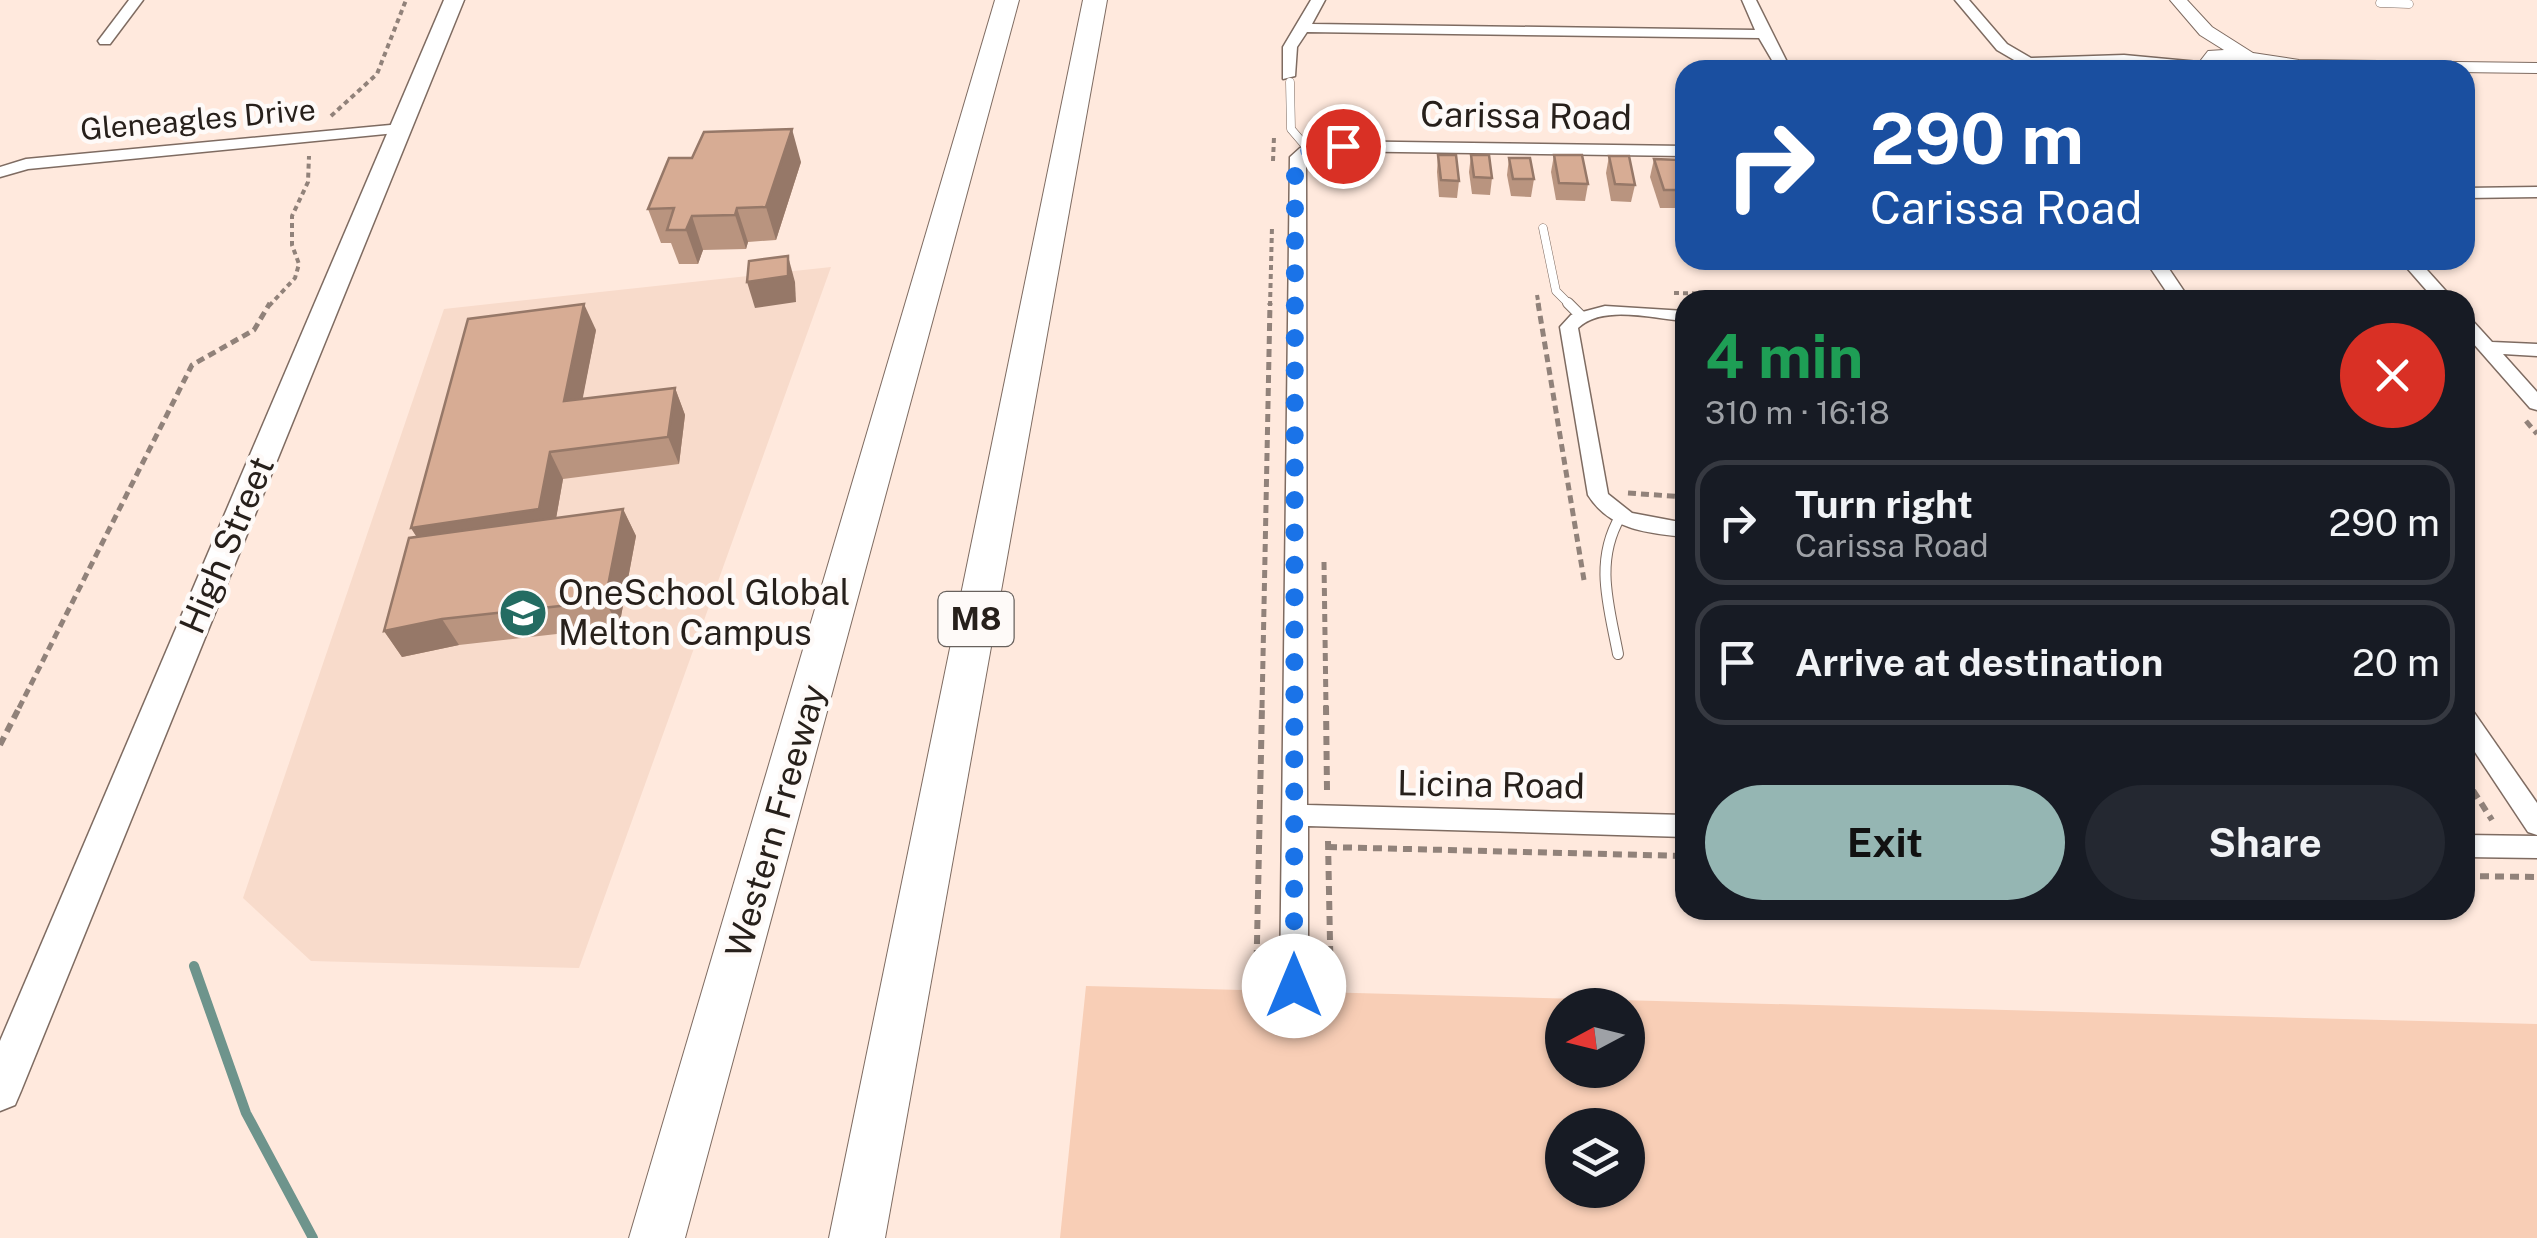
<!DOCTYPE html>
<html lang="en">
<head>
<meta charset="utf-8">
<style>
	:root { --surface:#171b24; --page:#242831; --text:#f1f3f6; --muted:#9ea1a6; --line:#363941; --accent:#95b6b3 }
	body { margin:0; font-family:"Public Sans",sans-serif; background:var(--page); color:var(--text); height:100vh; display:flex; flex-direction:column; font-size:38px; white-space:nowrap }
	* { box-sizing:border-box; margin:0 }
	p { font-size:32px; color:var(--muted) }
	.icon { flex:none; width:55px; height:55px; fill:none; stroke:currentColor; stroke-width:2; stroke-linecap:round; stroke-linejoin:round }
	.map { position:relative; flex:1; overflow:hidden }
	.details { position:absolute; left:1675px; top:290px; width:800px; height:630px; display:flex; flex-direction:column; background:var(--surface); border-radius:30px; box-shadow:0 2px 8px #0004 }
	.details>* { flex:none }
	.hud { position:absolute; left:1675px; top:60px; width:800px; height:210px; border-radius:30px; box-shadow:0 2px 8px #0004; background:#1a4fa0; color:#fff; overflow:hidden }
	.needle { width:65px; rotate:263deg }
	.controls { position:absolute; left:1545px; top:988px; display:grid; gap:20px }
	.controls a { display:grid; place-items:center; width:100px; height:100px; border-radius:50%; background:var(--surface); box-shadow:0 2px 8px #0004; font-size:50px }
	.pin { position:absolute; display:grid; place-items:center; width:85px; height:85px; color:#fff; margin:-42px; border:5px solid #fff; border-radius:50%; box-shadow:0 2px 10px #0007 }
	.me { position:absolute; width:110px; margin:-55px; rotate:0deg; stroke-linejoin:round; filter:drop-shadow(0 0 8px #0008) }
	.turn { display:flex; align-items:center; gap:35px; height:210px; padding:0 30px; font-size:45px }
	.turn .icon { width:130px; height:130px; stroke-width:2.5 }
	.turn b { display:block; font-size:70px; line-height:85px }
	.round { display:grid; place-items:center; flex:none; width:105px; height:105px; border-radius:52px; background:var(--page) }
	.head { display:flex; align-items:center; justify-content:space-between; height:170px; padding:0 30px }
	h1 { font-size:60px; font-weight:700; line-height:75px; color:#1e9e55 }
	.primary-button { display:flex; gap:20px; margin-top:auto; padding:20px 30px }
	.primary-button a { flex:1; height:115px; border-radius:60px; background:var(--accent); color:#111; font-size:40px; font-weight:700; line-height:115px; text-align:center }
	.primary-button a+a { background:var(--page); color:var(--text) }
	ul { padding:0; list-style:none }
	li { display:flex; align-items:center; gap:30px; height:125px; margin:0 20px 15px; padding:0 10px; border:5px solid var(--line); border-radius:30px }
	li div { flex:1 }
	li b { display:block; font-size:38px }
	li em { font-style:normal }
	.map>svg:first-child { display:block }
</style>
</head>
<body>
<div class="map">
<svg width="2537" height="1238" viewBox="0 0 2537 1238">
	<rect width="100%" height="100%" fill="#ffe9dd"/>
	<path fill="#f8dbcb" d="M831,267l-252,701 -268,-7 -68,-63 201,-589z"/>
	<path fill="#f8ceb6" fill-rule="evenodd" d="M1086,986l1451,38v214h-1477zM1562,1005h66v65h-66zM1562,1125h66v65h-66z"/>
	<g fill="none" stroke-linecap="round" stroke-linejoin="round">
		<path stroke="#6e948c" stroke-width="10" d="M194,966l52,147 67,125"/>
		<g stroke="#7e6b61" stroke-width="9">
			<g id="service-far1">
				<path d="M2380,3l29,1"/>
				<path d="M1290,82l1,47 18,21"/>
				<path d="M1543,228l13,63 15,15"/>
			</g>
		</g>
		<g stroke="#7e6b61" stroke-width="12">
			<g id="service">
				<path d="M1568,303l12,12"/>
				<path d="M1618,654c-9,-48 -24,-92 2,-137"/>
			</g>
		</g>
		<g stroke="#7e6b61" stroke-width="3">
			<g id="minor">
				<path d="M129,0h14l-33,44h-10l-2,-3z"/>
				<path d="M1311,0h14l-13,24 443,6 -13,-30h14l32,64 -12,3 -17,-29 -452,-6 -10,15 -2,29 -12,3v-32z"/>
				<path d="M1955,0h14l38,44 24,14 93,-3 75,7 28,8 -129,-7 -81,7 4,-6 -24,-14z"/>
				<path d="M401,124l5,2v6l-378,37 -28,8v-10l26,-8z"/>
				<path d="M1328,141l357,5v10l-357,-5 -22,8 1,646 378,10v22l-377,-11v160l-4,9 -10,4 -10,-4 -4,-9 10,-829 10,-9z"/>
				<path d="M2537,187v10l-72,1v-10z"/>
				<path d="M2145,260h18l27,40h-18z"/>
				<path d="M2400,260h18l36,40h-19z"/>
				<path d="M1605,306l80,5v10c-31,-2 -82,-17 -107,7l30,166 24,19 53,10v14c-38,-4 -75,-7 -97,-42l-28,-168 11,-12z"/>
				<path d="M2465,317l6,2 21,23 45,2v12l-34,-2 34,38v18l-7,-2 -65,-74z"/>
				<path d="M2465,709l8,2 64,92v32l-9,-3 -63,-95z"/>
				<path d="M2465,835l72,1v22l-72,-1z"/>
			</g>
		</g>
		<g stroke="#7e6b61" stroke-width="2">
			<path id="tertiary" d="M2170,0h17l25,27 41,26 46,7 238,3v10l-240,-3 -75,-9 10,9h-20l-11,-10 7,-9 16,-1 -24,-15z"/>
		</g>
		<g stroke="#7e6b61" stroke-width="3">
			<path id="secondary" d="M444,0h20l-443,1091 -6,14 -15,6v-70z"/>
		</g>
		<g stroke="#7e6b61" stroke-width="2">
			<g id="motorway">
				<path d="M995,0h24l-334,1238h-56z"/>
				<path d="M1083,0h24l-222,1238h-56z"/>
			</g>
		</g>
		<g stroke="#91827a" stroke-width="4" stroke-dasharray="5 4" stroke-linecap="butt">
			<path d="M331,116l46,-42 29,-74"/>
			<path d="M1273,161l1,-24"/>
			<path d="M1674,293l383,7"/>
			<path d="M1537,295l2,11"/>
			<path d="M269,306l26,-28 4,-14 -7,-19v-29l16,-34 1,-26"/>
			<path d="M1270,306l2,-79"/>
		</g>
		<g stroke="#91827a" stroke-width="5" stroke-dasharray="8 5" stroke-linecap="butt">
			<path d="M1538,303l46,277"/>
			<path d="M2526,421l11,13"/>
			<path d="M1628,493l57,4"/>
			<path d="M1324,562l2,146"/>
			<path d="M19,708l173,-343 62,-35 16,-27"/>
			<path d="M1262,708l8,-405"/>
		</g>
		<g stroke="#91827a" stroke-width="6" stroke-dasharray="9 6" stroke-linecap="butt">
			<path d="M1326,706l1,84"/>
			<path d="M0,745l20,-39"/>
			<path d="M2465,778l27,42"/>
			<path d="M1328,841l3,150"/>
			<path d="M1328,847l357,9"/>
			<path d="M2465,876l72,1"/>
			<path d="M1256,989l6,-283"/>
		</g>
		<use href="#service-far1" stroke="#fff" stroke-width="8"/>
		<use href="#service" stroke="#fff" stroke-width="10"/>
		<use href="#minor" fill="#fff" fill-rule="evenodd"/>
		<use href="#tertiary" fill="#fff" fill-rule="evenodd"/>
		<use href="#secondary" fill="#fff" fill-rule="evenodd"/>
		<use href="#motorway" fill="#fff" fill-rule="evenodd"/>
	</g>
	<g fill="#b9947f">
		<path d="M1438,155l21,26 -2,17 -18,-1 -2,-25z"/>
		<path d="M1471,155l21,23 -2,17 -18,-1 -3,-22z"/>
		<path d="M1554,155l34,29 -3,17 -29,-1 -5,-28z"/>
		<path d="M1609,156l26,29 -4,17 -20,-1 -5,-28z"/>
		<path d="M1509,158l25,21 -3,18 -20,-1 -4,-21z"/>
		<path d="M1654,159l31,16v33h-25l-10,-31z"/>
		<path d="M801,162l-25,78 -28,2 -2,7 -43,1 -5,14h-19l-8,-21h-10l-13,-34z"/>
		<path d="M596,330l-14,69 93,-11 10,27 -6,49 -116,15 -7,39 67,-9 13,27 -17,91 -160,18 -57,12 -18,-26 33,-94 -6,-9z"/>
	</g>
	<g fill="#967868">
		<path d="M792,129l9,33 -25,78 -10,-33z"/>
		<path d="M737,208l11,34 -2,7 -11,-34z"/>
		<path d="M692,216l11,34 -5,14 -12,-34z"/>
		<path d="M788,256l7,26 1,20 -41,6 -8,-26z"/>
		<path d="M584,304l12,26 -19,98 -13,-27z"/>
		<path d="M675,388l10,27 -6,49 -11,-27z"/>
		<path d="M550,452l13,27 -10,57 -125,19 -17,-27z"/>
		<path d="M623,509l13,27 -17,91 -14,-26z"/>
		<path d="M442,619l17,26 -57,12 -18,-26z"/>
	</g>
	<g fill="#d7ac94" stroke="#967868" stroke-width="2.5">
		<path d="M792,129l-26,78 -29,1 -2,7 -43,1 -6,14h-19l7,-22 -26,1 21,-51h23l12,-26z"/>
		<path d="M1438,155h18l3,26 -18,-1z"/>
		<path d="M1471,155h18l3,23 -18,-1z"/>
		<path d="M1554,155h28l6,29 -29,-1z"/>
		<path d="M1609,156h20l6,29 -20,-1z"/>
		<path d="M1509,158h21l4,21h-21z"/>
		<path d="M1654,159l26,1 5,15v15h-21z"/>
		<path d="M788,256v20l-41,6 2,-21z"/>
		<path d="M584,304l-20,97 111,-13 -7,49 -118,15 -11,57 -128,19 57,-209z"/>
		<path d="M623,509l-18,92 -163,18 -58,12 25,-93z"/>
	</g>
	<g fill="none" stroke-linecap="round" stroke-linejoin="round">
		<path stroke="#1a73e8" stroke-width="18" stroke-dasharray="0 32.4" d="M1294,986l1,-822 11,-13 37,-5"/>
	</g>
	<defs>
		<g id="school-disc" transform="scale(2.5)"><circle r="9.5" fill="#246c62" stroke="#fefaf8"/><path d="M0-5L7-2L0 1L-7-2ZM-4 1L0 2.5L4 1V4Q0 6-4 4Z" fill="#fff"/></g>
	</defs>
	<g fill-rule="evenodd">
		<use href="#school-disc" x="523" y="613"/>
	</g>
	<g text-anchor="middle" stroke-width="9" stroke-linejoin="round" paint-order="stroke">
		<g font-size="30" fill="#27201b" stroke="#fefaf8">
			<text transform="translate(198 120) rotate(-5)" y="10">Gleneagles Drive</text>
		</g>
		<rect fill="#fefaf8" stroke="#68615d" stroke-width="2.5" x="938.5" y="592" width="75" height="54" rx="8"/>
		<g font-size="32" font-weight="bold" fill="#27201b">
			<text x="976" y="630">M8</text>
		</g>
		<g font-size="35" fill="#27201b" stroke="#fefaf8">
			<text transform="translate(1526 116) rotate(1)" y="12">Carissa Road</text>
			<text transform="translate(227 545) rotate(-67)" y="12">High Street</text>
			<text transform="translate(1491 785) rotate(1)" y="12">Licina Road</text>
			<text transform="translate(776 821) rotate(-74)" y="12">Western Freeway</text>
		</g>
		<g font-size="35" fill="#27201b" stroke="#fefaf8" text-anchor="start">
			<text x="558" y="605">OneSchool Global<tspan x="558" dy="40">Melton Campus</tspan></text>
		</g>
	</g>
</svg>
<div class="controls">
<a><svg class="needle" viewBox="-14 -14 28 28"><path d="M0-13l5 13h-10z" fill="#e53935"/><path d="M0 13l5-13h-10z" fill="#9ea1a6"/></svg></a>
<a><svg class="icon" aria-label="layers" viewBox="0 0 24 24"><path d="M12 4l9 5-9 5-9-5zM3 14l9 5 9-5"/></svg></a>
</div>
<div class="pin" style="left:1343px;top:146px;background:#d93025"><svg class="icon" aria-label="arrive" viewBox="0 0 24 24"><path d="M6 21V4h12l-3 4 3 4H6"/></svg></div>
<svg class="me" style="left:1294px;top:986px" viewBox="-20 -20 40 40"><circle r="19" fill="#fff"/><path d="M0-13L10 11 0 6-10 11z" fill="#1a73e8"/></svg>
<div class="hud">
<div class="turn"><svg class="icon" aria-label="right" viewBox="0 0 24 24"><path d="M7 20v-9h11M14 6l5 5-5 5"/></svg><div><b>290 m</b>Carissa Road</div></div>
</div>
<section class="details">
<div class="head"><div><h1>4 min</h1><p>310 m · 16:18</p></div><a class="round" style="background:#d93025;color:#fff"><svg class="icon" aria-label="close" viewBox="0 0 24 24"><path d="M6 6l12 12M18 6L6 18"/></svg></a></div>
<ul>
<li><svg class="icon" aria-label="right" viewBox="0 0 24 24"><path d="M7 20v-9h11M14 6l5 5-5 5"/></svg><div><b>Turn right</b><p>Carissa Road</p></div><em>290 m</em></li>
<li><svg class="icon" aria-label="arrive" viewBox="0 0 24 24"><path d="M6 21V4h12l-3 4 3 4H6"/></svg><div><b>Arrive at destination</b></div><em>20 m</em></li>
</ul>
<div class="primary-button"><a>Exit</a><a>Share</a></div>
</section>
</div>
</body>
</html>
